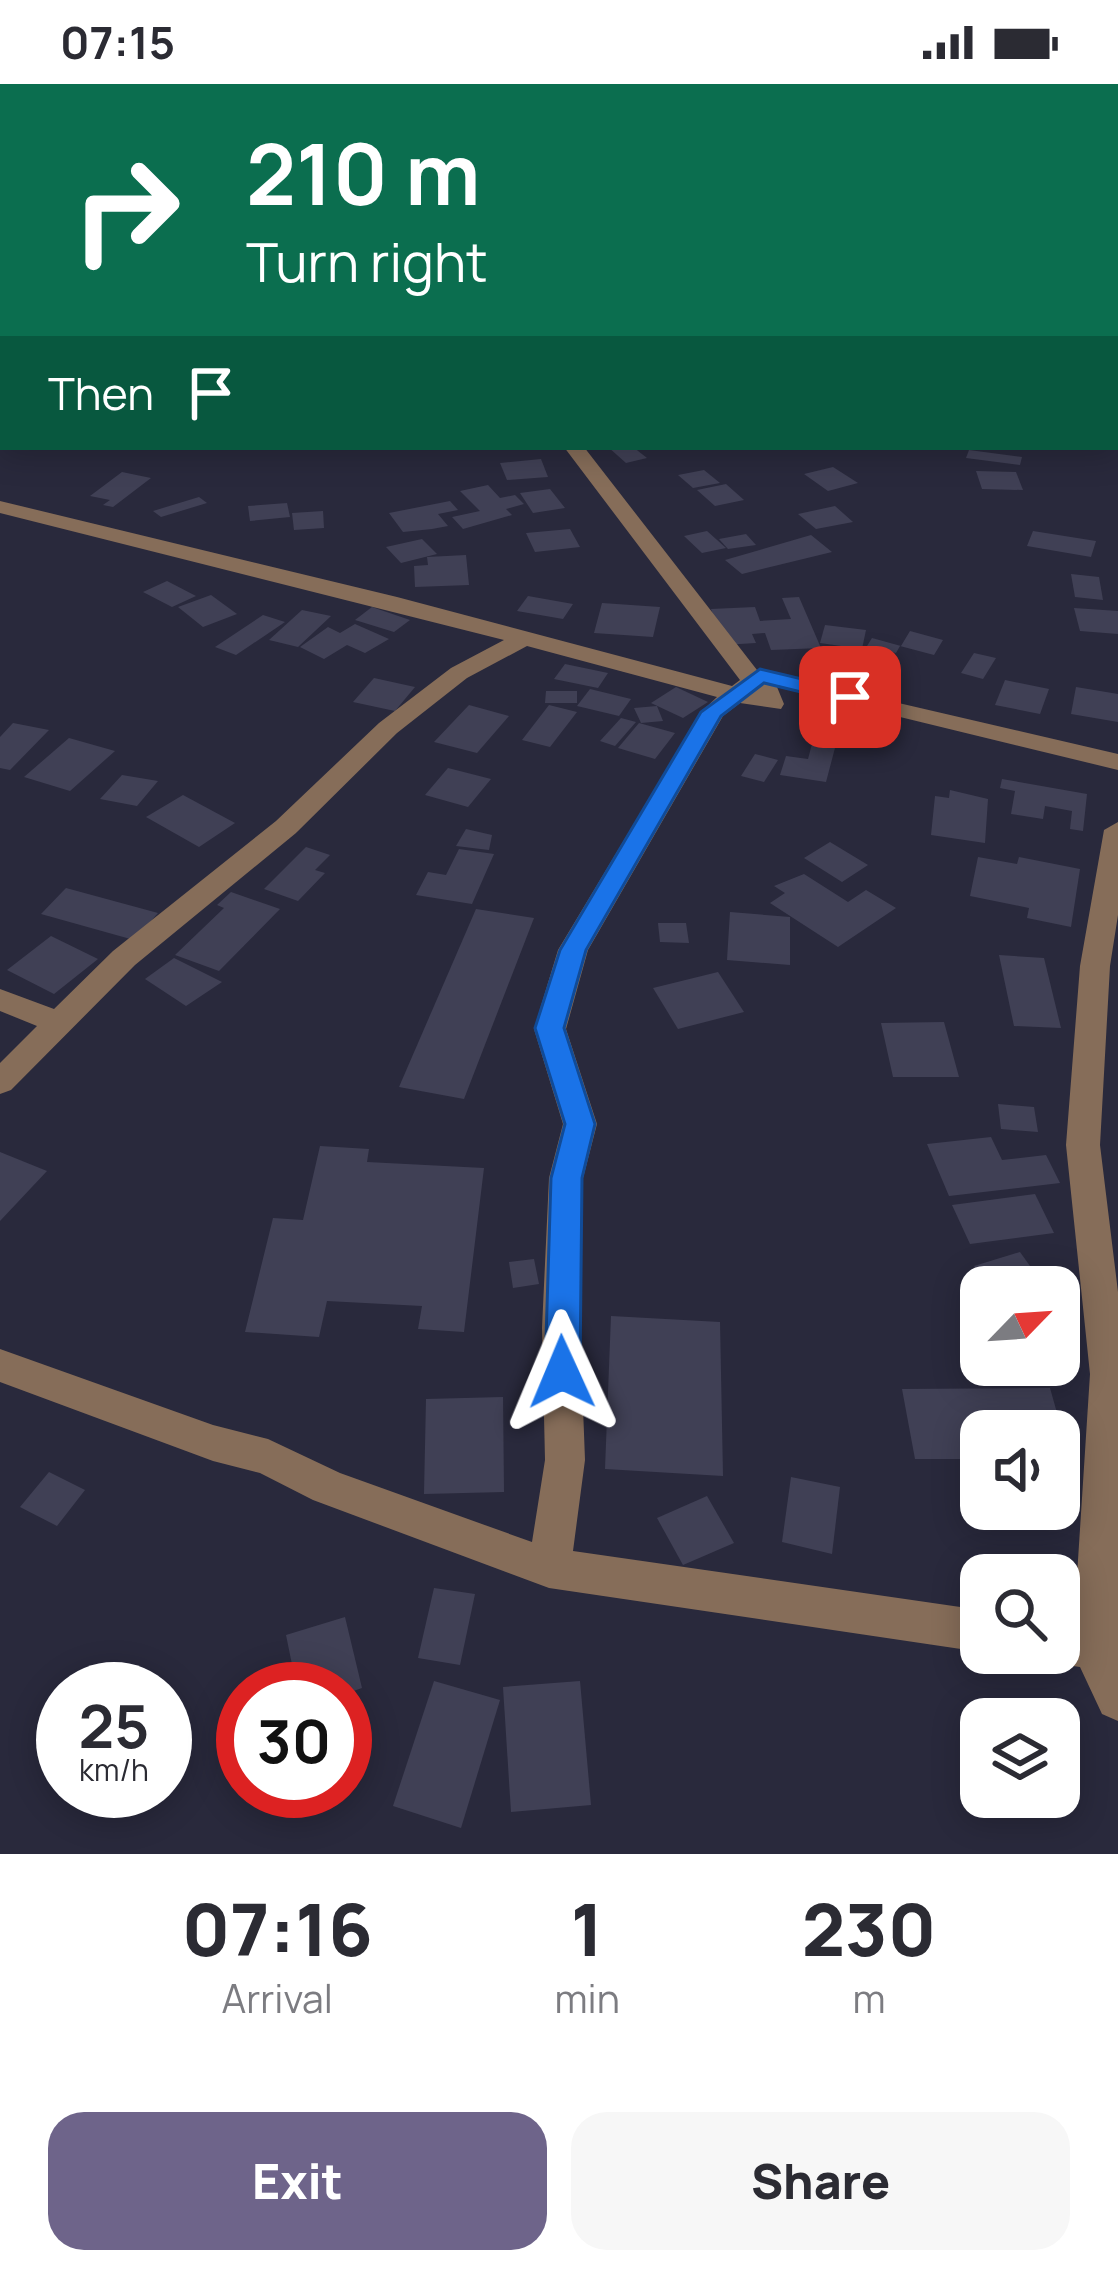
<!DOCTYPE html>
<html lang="en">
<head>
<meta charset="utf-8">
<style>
	:root { --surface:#fff; --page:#f7f7f7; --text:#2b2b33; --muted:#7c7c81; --accent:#6e648a }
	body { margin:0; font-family:Manrope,sans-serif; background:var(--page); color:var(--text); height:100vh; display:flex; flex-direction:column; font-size:45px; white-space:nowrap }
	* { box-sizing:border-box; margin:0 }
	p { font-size:39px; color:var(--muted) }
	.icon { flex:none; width:66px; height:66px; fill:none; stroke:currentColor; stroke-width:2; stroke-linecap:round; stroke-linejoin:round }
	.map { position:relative; height:1770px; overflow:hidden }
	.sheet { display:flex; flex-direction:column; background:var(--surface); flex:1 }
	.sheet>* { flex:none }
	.hud { position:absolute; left:0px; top:0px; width:1119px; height:366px; box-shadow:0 6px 30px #0003; background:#0b6e4f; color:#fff; overflow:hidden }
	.needle { width:78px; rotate:65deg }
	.buttons { position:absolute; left:960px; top:1182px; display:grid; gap:24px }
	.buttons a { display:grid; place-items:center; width:120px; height:120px; border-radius:24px; background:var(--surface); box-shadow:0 6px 30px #0003; font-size:60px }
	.speed { position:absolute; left:36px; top:1578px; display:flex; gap:24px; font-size:60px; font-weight:700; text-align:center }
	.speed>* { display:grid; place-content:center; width:156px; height:156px; border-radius:50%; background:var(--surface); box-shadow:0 6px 30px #0003; line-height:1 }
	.speed small { font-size:30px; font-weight:400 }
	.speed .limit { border:18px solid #d22; background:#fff; color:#111 }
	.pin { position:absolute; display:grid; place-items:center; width:102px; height:102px; color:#fff; margin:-51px; border-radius:24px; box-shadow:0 6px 18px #0006 }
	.me { position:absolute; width:132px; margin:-66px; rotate:359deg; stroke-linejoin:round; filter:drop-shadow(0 0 9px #0008) }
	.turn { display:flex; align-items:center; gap:42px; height:252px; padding:0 48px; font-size:54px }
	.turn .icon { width:156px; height:156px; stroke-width:2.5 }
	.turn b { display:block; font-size:84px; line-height:102px }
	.then { display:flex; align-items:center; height:114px; padding:0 48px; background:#0003; gap:24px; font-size:45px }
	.eta { display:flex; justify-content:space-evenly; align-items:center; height:204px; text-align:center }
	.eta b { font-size:72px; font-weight:800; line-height:84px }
	.button { display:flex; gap:24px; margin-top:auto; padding:24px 48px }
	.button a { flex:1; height:138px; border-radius:36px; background:var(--accent); color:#fff; font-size:48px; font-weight:800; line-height:138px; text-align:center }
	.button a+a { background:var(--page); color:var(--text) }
	.status { display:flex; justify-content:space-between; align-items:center; height:84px; padding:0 60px; background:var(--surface); direction:ltr }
	.status svg { height:33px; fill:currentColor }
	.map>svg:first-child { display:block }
</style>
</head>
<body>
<div class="status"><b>07:15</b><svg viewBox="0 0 49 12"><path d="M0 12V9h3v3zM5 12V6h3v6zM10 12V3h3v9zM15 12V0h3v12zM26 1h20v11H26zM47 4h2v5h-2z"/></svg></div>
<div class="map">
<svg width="1118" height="1770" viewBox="0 0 1118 1770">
	<rect width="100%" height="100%" fill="#29293c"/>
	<g fill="#404055">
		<path d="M608,363h25l14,11 -21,5z"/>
		<path d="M969,366l53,7 -2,8 -54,-7z"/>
		<path d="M541,375l7,18 -41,3 -7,-17z"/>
		<path d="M833,383l25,16 -30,8 -24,-17z"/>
		<path d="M704,386l16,13 -27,5 -15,-13z"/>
		<path d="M976,387l40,1 7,18 -41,-1z"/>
		<path d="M122,388l29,6 -38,29 -10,-2 7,-5 -20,-4z"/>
		<path d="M726,400l18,16 -29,6 -18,-16z"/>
		<path d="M488,401l12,13 15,-3 9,9 -18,5 6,6 -49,14 -11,-12 28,-6 -20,-20z"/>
		<path d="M550,405l15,19 -32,5 -13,-20z"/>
		<path d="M199,413l8,6 -46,14 -8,-6z"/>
		<path d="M450,417l8,9 -20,4 10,12 -16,3 -29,3 -14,-19z"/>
		<path d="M287,419l3,14 -40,4 -2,-15z"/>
		<path d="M835,422l18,16 -37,7 -18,-15z"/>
		<path d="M323,427l1,17 -30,2 -2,-17z"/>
		<path d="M570,445l10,18 -45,5 -9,-19z"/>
		<path d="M707,447l19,17 -24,5 -18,-17z"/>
		<path d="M1033,447l63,10 -5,16 -64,-11z"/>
		<path d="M746,450l10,11 -28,4 -9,-10z"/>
		<path d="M811,451l21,17 -90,22 -17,-14z"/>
		<path d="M422,455l15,15 -36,9 -15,-16z"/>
		<path d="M466,471l3,30 -54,2 -1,-21 14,-1 -1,-8z"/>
		<path d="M1071,490l28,3 4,23 -28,-3z"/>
		<path d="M167,497l29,15 -24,11 -29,-15z"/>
		<path d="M211,511l26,19 -34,13 -25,-20z"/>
		<path d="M528,512l45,8 -10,15 -46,-8z"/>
		<path d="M799,513l22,51 -50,2 -6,-17 -13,1 4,9 -33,2 -12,-36 44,-2 5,14 31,-2 -9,-21z"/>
		<path d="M602,519l58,4 -7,30 -59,-4z"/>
		<path d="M372,523l38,13 -16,12 -39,-12z"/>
		<path d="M1074,524l44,3v23l-38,-3z"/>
		<path d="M302,526l29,6 -33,31 -29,-7z"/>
		<path d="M263,531l22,7 -49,33 -21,-8z"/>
		<path d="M355,540l34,15 -24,14 -18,-8 -23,14 -24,-12 28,-20 12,6z"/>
		<path d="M825,541l41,5 -4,19 -42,-6z"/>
		<path d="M910,547l33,9 -9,15 -34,-9 -4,7 -29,-7 5,-8 29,8z"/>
		<path d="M974,569l22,5 -13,21 -22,-6z"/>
		<path d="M565,580l43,9 -10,15 -44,-9z"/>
		<path d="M374,594l41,9 -20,24 -42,-9z"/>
		<path d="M1005,596l44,9 -9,25 -45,-9z"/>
		<path d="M676,603l32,15 -25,16 -32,-15z"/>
		<path d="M1076,603l42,7v28l-47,-8z"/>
		<path d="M590,605l41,10 -12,17 -42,-10z"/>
		<path d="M546,607h31v12h-32z"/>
		<path d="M469,621l40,11 -32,37 -43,-11z"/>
		<path d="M549,621l28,7 -27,35 -28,-7z"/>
		<path d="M657,622l6,15 -22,2 -7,-15z"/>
		<path d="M621,634l15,4 -21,24 -15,-5z"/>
		<path d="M13,639l36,7 -39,40 -10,-2v-31z"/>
		<path d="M639,639l36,10 -20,26 -37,-11z"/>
		<path d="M69,654l46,13 -45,40 -46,-14z"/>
		<path d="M812,660l23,4 -9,34 -46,-7 6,-19 22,3z"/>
		<path d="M755,670l23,6 -14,22 -23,-6z"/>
		<path d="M448,684l43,11 -23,28 -43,-12z"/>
		<path d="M122,691l36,6 -21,25 -37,-7z"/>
		<path d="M1002,695l85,15 -4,37 -13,-2 2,-18 -27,-5 -2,13 -32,-5 4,-23 -15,-3z"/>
		<path d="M950,706l38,9 -3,44 -54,-8 4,-39 14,2z"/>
		<path d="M183,711l52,28 -36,24 -53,-30z"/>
		<path d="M466,745l26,6 -3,15 -33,-4z"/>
		<path d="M830,758l38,23 -26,17 -38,-24z"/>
		<path d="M306,763l24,8 -15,15 10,3 -27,28 -34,-12z"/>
		<path d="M459,765l35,5 -22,50 -56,-9 12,-23 18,3z"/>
		<path d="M978,773l39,7 2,-7 61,12 -9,58 -44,-9 2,-10 -59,-12z"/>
		<path d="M804,790l44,28 18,-12 30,18 -58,39 -68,-44 15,-10 -11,-7z"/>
		<path d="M66,804l92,25 -24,27 -93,-26z"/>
		<path d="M231,808l49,17 -61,62 -44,-16 49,-47 -7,-3z"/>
		<path d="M476,825l58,9 -70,181 -65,-12z"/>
		<path d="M730,828l60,5v48l-63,-5z"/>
		<path d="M658,839h28l3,20 -29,-1z"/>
		<path d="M51,852l47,23 -44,35 -47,-24z"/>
		<path d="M999,871l45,3 17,70 -47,-2z"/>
		<path d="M174,874l48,24 -36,24 -41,-27z"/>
		<path d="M718,888l26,40 -66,17 -25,-41z"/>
		<path d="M944,938l15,55h-66l-12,-54z"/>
		<path d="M998,1020l36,3 4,25 -37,-3z"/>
		<path d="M991,1053l11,23 44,-5 14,28 -111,13 -22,-52z"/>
		<path d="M320,1062l49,3 -2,13 117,6 -20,164 -46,-3 4,-23 -95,-5 -8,36 -74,-5 28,-114 30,2z"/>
		<path d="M0,1068l47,19 -47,50z"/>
		<path d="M1035,1110l19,39 -84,11 -18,-39z"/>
		<path d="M1020,1168l25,35h-57l-14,-21z"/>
		<path d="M534,1175l5,25 -26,4 -4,-26z"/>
		<path d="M611,1232l109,6 3,154 -118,-7z"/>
		<path d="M1050,1304l20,71h-11v-28h-78v28h-66l-13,-70z"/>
		<path d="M503,1313l1,95 -80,2 2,-95z"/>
		<path d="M49,1388l36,18 -28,36 -37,-19z"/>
		<path d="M791,1393l49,10 -8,67 -50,-12z"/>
		<path d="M707,1412l27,47 -51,22 -26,-47z"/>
		<path d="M434,1504l41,6 -15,71 -42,-7z"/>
		<path d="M345,1533l17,71 -17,6v-5h-48l-11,-54z"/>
		<path d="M434,1597l66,19 -39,128 -68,-22z"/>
		<path d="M580,1597l11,124 -80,7 -8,-125z"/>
	</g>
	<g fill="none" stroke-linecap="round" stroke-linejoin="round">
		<g fill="#866d59" fill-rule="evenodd">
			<path d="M305,0h12l2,3h-12z"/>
			<rect x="1116" y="19" width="2" height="8"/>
			<rect x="0" y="102" width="3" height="8"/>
			<path d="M1116,342l2,1v23l-7,-3h5z"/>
			<path d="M3,345v13l-3,1v-13z"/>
			<path d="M564,363h20l173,223 361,84v16l-341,-83 7,17 -3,5 -41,-6 -17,13 -135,234 -22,79 31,95 -14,54 -3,150 5,132 -12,91 408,59v42l-432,-64 -236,-88 -53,-27 -47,-12 -213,-79v-33l213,76 55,14 72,34 192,69 13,-82 -3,-132 7,-150 14,-54 -29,-95 24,-79 143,-238 16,-15 -190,-51 -60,32 -70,55 -101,100 -161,132 -124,125 -11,4v-31l37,-37 -37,-15v-22l54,20 59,-58 163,-130 103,-98 72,-55 53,-28 -504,-127v-12l397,96 335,89 8,-6z"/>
			<path d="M1118,738v93l-8,51 -10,179 18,147v429l-16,-7 -22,-47 -21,-3 -17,-11h17v-33l15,2 16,-248 -24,-229 14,-179 24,-136z"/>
		</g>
	</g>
	<path fill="#1a73e8" stroke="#114b97" stroke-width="3" d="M760,585l97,23 4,5 -11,7 -86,-21 -43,33 -135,234 -22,78 31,96 -13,54 -2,194 -5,11 -13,4 -12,-4 -5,-11 6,-194 14,-54 -30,-96 25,-78 141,-238z"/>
</svg>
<div class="buttons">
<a><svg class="needle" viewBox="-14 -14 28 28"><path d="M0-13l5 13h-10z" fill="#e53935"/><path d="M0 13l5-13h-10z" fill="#7c7c81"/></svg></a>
<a><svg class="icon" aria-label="sound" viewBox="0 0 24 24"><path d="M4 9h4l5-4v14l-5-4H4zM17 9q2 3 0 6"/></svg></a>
<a><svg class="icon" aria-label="search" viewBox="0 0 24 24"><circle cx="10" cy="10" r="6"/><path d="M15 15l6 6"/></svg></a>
<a><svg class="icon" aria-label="layers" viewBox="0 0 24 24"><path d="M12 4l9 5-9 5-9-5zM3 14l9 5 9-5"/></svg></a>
</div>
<div class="speed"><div>25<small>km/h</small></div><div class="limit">30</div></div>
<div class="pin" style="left:850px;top:613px;background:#d93025"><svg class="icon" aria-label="arrive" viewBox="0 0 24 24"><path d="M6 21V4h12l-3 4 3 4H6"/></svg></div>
<svg class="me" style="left:562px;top:1288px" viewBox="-20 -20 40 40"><path d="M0-17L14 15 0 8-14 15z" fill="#1a73e8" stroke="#fff" stroke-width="4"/></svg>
<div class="hud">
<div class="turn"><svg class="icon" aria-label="right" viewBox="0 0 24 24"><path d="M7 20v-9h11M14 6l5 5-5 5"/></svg><div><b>210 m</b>Turn right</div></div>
<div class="then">Then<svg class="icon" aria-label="arrive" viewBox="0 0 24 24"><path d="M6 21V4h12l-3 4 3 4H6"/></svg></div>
</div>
</div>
<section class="sheet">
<div class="eta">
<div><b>07:16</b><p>Arrival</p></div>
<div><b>1</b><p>min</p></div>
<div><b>230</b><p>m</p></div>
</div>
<div class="button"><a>Exit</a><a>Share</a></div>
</section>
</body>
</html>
